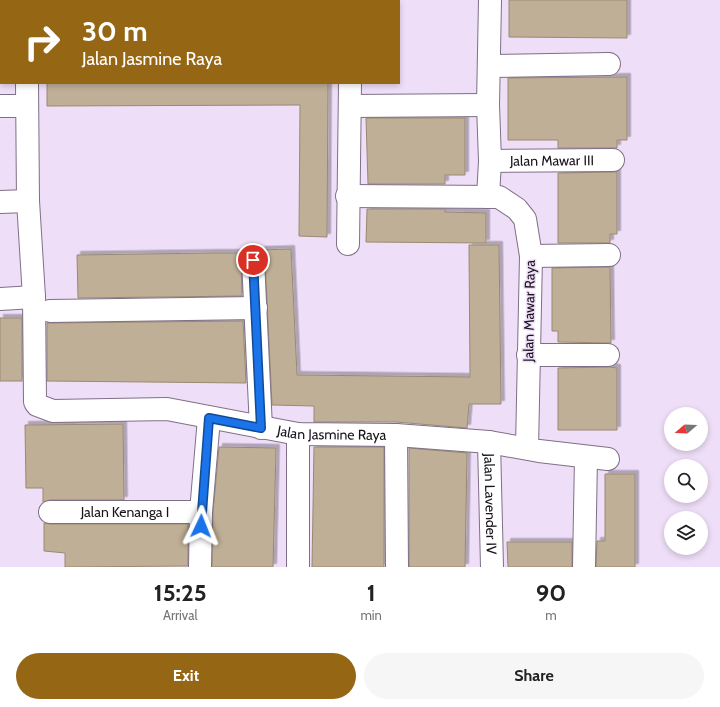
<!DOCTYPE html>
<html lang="en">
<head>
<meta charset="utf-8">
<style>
	:root { --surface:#fff; --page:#f6f6f6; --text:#222; --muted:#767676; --accent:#956715 }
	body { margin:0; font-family:Cabin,sans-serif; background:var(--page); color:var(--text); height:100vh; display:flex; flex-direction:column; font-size:15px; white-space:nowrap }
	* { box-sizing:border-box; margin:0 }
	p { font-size:13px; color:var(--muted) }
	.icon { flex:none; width:22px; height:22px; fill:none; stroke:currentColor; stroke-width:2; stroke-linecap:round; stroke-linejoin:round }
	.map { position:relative; height:567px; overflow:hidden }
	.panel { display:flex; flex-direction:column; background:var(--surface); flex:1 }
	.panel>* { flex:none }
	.top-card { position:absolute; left:0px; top:0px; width:400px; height:84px; box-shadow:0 2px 6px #0003; background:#956715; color:#fff; overflow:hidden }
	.needle { width:26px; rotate:251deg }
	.controls { position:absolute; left:664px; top:407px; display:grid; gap:8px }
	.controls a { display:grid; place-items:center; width:44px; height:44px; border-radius:50%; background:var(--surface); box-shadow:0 2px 6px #0003; font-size:20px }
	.pin { position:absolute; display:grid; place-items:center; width:34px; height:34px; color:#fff; margin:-17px; border:2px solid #fff; border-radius:50%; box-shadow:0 1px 4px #0007 }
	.me { position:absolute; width:44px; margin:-22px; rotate:2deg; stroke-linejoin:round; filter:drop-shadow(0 0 3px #0008) }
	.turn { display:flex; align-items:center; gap:14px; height:84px; padding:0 16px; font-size:18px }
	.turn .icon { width:52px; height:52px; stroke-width:2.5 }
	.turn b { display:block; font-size:28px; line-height:34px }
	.eta { display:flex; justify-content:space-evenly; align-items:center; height:68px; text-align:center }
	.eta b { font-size:24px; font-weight:800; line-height:28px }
	.primary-button { display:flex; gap:8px; margin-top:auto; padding:8px 16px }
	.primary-button a { flex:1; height:46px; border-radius:24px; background:var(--accent); color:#fff; font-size:16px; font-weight:800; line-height:46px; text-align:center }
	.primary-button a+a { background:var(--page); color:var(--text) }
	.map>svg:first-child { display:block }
</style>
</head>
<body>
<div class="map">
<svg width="720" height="567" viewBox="0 0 720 567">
	<defs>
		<filter id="shadow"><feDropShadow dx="3.5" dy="-3.5" stdDeviation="0" flood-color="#0004"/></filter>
	</defs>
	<rect width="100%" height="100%" fill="#eedef7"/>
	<g fill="#c0af97" stroke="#998972" filter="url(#shadow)">
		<path d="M509,0h118v38l-118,-1z"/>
		<path d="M627,77v63h-10v8h-59v-8h-50v-62z"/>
		<path d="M47,83h281l-1,154 -28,-1 1,-131 -253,1z"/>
		<path d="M366,118h99v57h-20v9h-77z"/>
		<path d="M613,172h4v62h-7v9h-52v-70z"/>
		<path d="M367,209h78v3l41,1v30l-120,-1z"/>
		<path d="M469,245h30l2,159h-32l-2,24 -71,-6h-82v-16l-42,-1 -7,-146 -4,-9 30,-1 6,126 173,2z"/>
		<path d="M214,253h29l-2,8 1,35 -164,2 -1,-43z"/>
		<path d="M610,267l1,76 -53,-1v-11h-6v-63z"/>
		<rect x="0" y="318" width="22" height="63"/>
		<path d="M243,321l3,62 -199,-2v-58z"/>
		<path d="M610,367l7,1v62h-59v-62z"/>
		<path d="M123,424l1,76h-74l-7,2v-14h-17l-1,-63z"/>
		<path d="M219,447l57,1 -3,119h-61l1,-54z"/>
		<path d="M314,447h70v120h-72z"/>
		<path d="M409,448l58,5 -2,114h-56z"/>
		<path d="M605,474h30v93h-39l1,-26h8z"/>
		<path d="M44,523l6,1h138v42l-123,1v-14l-21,-2z"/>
		<path d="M507,542h65v25h-64z"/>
	</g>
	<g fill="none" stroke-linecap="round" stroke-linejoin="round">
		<g stroke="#7e7086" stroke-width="24">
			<g id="minor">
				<path d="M26,0v1"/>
				<path d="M95,0v1"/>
				<path d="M192,0v1"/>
				<path d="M294,0v1"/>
				<path d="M386,0v1"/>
				<path d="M0,8h1"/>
				<path d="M490,66l119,-2"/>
				<path id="s1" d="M27,83l1,118 6,96 1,105 2,3 16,6 114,-2 131,25 98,1 93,7 50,9 69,8"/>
				<path d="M0,106h27"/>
				<path d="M350,106l138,-1"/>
				<path id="s2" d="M490,161l123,-1"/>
				<path d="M347,196l152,1 18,12 8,10 6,37 -4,192"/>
				<path d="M488,197l2,-36 -2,-56 2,-105"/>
				<path d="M0,202l28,-1"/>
				<path d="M348,244l2,-161"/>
				<path d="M531,256l78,-1"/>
				<path d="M253,260l8,168"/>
				<path d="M0,299l34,-2"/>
				<path d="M50,311l206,-3"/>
				<path d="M528,355h80"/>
				<path d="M396,435l1,132"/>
				<path id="s3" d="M489,442l3,125"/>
				<path id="s4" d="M50,512h151"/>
				<path d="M200,567l1,-55 8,-94"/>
				<path d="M298,567v-133"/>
				<path d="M584,567l2,-110"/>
			</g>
		</g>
		<use href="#minor" stroke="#fff" stroke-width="22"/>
	</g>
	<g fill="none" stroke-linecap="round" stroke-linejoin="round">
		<g stroke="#114b97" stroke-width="10">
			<path id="route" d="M201,526l8,-108 52,10 -8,-168"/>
		</g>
		<use href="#route" stroke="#1a73e8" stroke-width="7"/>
	</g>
	<g text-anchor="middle" stroke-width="3" stroke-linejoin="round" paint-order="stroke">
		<g font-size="14" fill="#19131c" stroke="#eedef7">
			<text dy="5" stroke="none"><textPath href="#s2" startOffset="62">Jalan Mawar III</textPath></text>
			<text transform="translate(529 311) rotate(-89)" y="5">Jalan Mawar Raya</text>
			<text dy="5" stroke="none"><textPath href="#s1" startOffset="621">Jalan Jasmine Raya</textPath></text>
			<text dy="5" stroke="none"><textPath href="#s3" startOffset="62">Jalan Lavender IV</textPath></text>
			<text dy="5" stroke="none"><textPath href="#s4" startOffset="75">Jalan Kenanga I</textPath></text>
		</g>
	</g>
</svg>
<div class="controls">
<a><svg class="needle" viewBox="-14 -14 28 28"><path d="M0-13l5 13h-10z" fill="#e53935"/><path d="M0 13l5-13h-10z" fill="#767676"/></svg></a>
<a><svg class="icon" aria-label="search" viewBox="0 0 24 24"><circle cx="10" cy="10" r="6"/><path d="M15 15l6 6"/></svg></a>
<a><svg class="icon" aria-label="layers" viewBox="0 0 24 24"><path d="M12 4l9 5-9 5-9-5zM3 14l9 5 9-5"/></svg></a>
</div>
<div class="pin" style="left:253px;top:260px;background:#d93025"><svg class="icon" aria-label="arrive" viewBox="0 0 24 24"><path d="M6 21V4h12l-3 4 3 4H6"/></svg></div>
<svg class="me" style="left:201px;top:526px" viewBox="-20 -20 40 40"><path d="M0-17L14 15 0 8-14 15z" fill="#1a73e8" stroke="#fff" stroke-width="4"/></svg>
<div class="top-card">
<div class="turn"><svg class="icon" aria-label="right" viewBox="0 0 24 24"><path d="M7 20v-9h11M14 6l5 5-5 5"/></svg><div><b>30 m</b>Jalan Jasmine Raya</div></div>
</div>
</div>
<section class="panel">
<div class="eta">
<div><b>15:25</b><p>Arrival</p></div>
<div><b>1</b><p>min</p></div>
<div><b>90</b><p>m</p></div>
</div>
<div class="primary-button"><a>Exit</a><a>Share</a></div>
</section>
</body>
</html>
